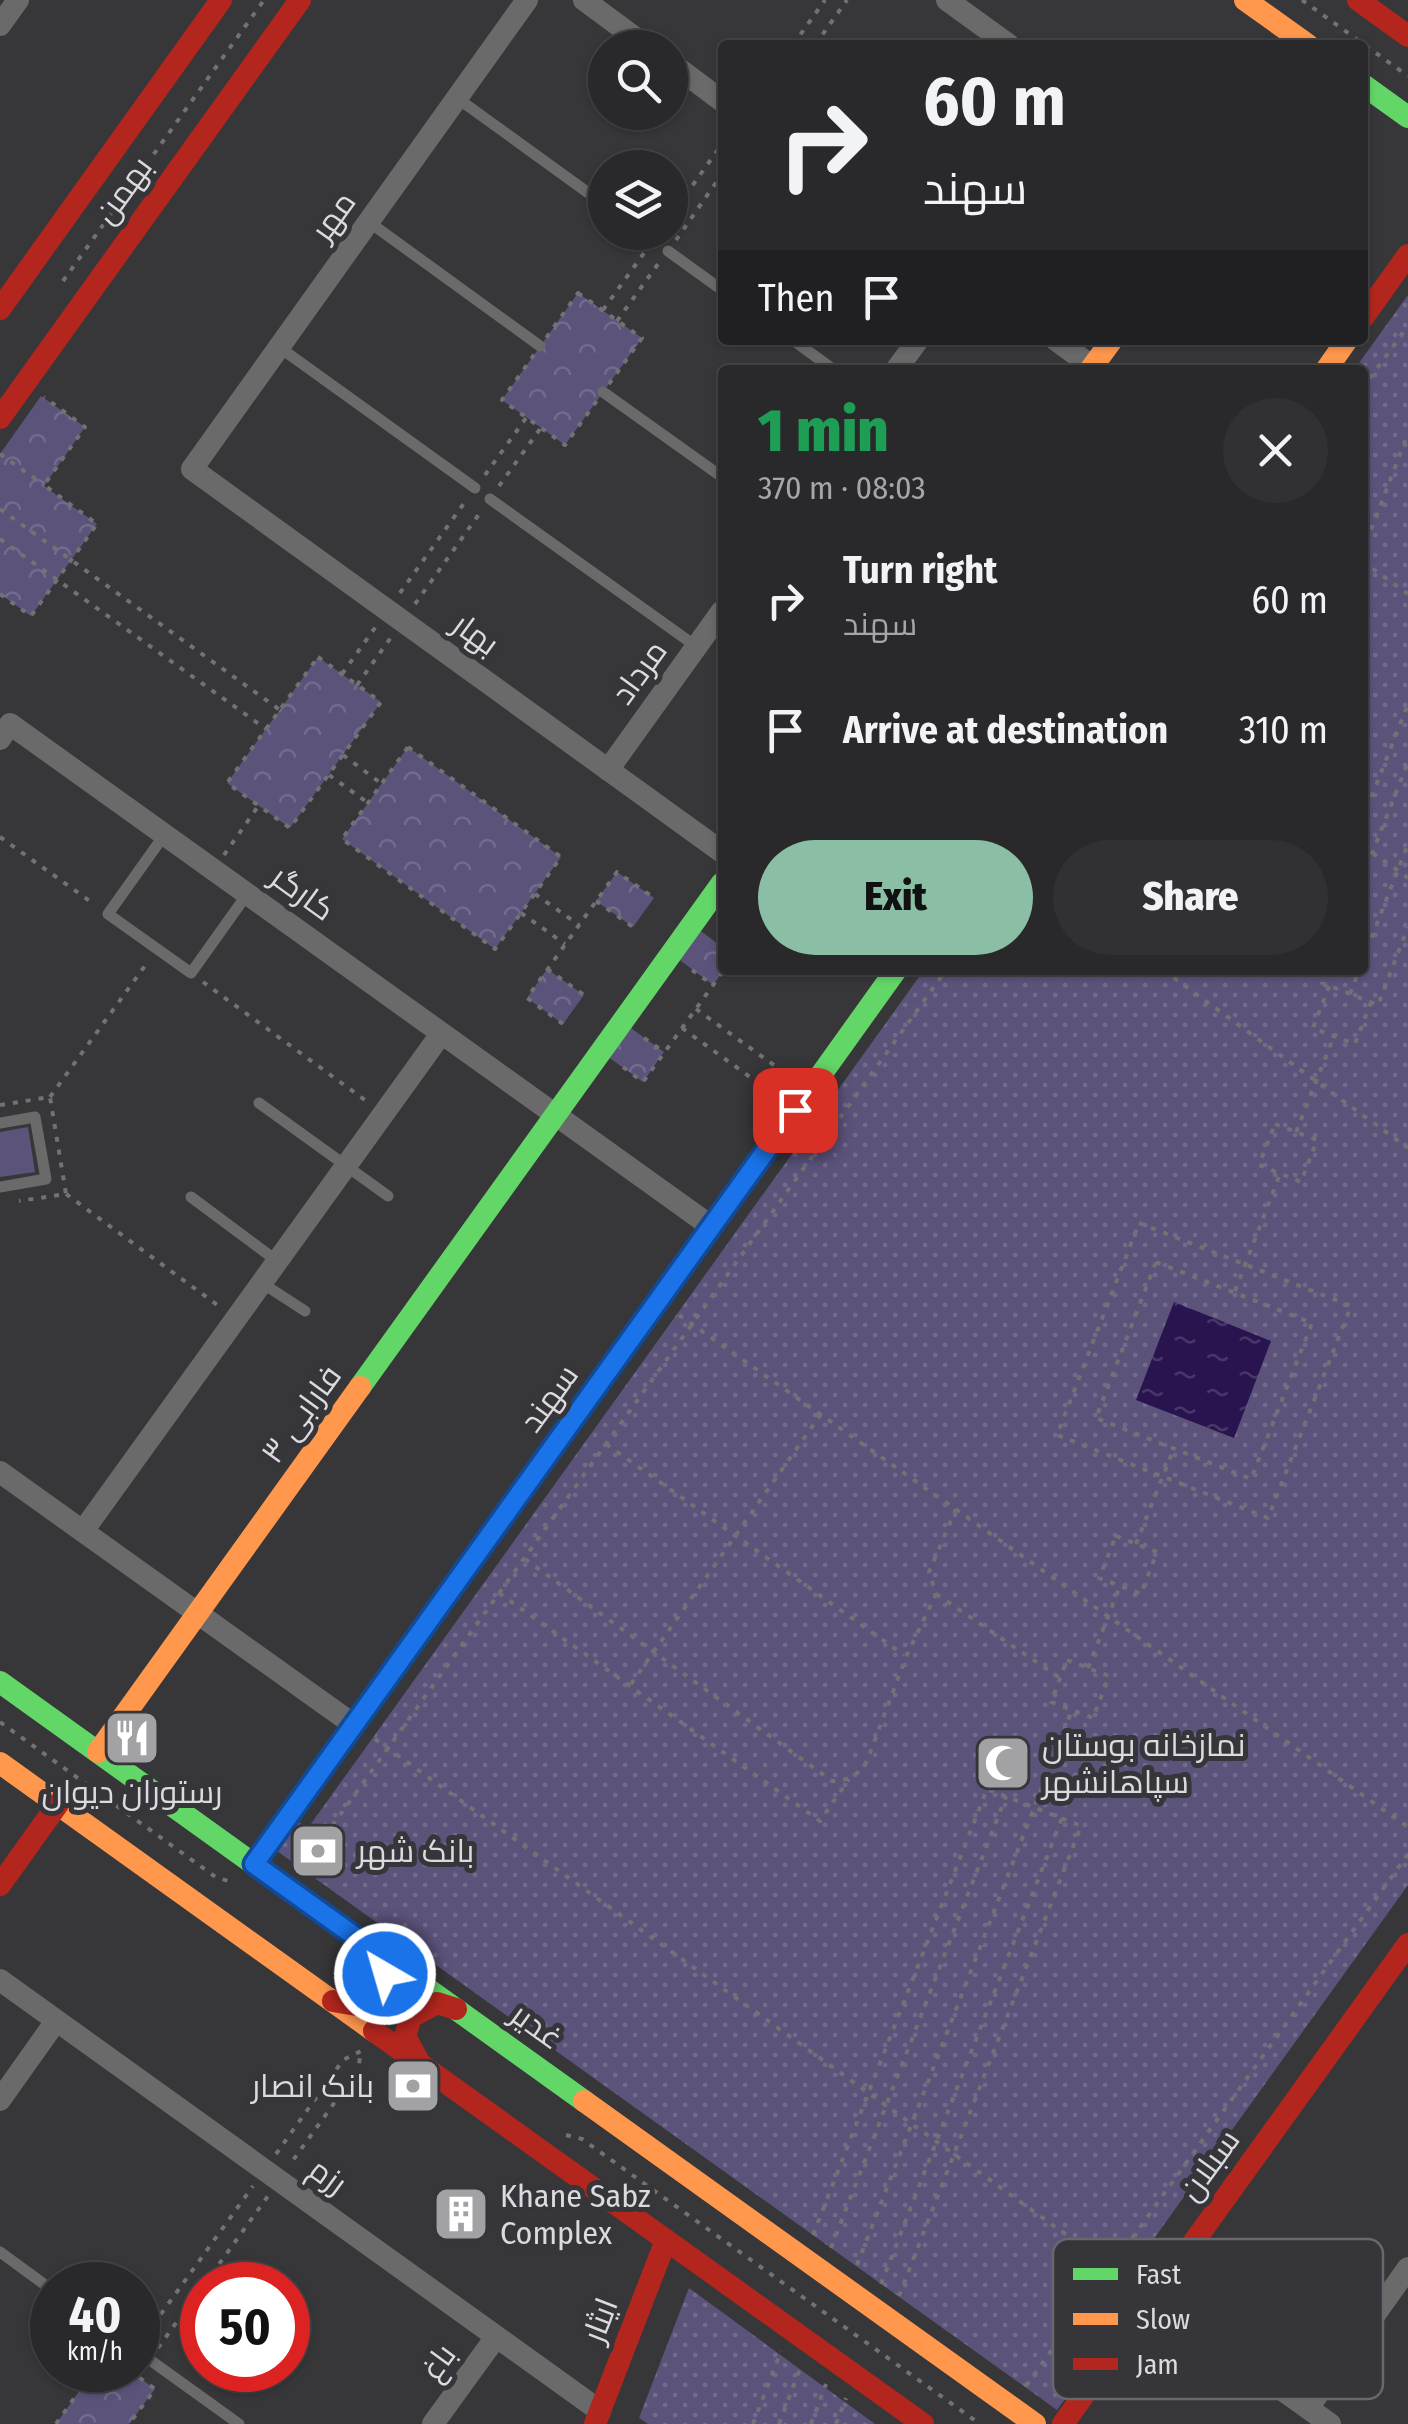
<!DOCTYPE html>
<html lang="en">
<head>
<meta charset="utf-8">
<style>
	:root { --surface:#29282b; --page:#313033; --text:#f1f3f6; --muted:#a5a6a9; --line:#454447; --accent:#8abfa5 }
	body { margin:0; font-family:"Fira Sans Condensed",Cairo,sans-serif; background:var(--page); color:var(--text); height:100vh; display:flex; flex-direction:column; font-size:38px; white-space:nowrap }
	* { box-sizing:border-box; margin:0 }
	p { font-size:32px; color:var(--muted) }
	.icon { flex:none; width:55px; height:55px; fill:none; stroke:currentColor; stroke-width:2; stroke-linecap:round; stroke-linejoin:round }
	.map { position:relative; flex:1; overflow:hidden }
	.panel { position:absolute; left:718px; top:365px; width:650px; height:610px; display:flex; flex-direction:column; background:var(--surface); border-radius:10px; box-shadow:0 2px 8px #0004,0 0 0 2px var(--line) }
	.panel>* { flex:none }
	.top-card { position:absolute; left:718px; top:40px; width:650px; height:305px; border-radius:10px; box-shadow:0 2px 8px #0004,0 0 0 2px var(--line); background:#29282b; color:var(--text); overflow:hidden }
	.controls { position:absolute; left:588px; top:30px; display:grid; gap:20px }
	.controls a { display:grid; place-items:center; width:100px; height:100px; border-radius:50%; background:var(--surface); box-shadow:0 2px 8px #0004,0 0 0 2px var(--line); font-size:50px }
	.speed { position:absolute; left:30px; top:2262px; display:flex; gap:20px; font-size:50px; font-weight:700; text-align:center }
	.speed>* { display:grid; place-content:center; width:130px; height:130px; border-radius:50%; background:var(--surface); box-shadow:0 2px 8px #0004,0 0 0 2px var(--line); line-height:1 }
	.speed small { font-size:25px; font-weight:400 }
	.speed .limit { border:15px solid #d22; background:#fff; color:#111 }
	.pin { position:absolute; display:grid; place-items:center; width:85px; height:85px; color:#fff; margin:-42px; border-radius:20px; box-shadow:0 5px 15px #0006 }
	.me { position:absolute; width:110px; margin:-55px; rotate:322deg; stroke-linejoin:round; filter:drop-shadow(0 0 8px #0008) }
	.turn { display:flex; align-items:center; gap:35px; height:210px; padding:0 40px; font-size:45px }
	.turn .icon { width:130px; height:130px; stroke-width:2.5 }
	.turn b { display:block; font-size:70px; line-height:85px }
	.then { display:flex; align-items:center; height:95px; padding:0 40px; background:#0003; gap:20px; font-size:38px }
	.round { display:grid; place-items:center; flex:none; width:105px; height:105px; border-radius:52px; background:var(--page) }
	.headline { display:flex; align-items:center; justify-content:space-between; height:170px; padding:0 40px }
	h1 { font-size:60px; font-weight:800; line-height:75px; color:#1e9e55 }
	.button { display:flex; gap:20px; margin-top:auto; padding:20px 40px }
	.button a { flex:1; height:115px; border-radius:60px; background:var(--accent); color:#111; font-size:40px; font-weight:800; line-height:115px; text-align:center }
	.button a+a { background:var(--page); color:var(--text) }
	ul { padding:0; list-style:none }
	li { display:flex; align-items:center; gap:30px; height:130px; padding:0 40px }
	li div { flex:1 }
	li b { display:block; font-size:38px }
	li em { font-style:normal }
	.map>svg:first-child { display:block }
</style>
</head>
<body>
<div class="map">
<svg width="1408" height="2424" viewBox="0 0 1408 2424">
	<defs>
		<pattern id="forest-crowns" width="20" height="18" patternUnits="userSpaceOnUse" patternTransform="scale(2.5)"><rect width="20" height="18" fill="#5c537b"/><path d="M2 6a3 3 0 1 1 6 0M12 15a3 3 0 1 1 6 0" fill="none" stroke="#736b8d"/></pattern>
		<pattern id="park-dots" width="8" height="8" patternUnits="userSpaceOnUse" patternTransform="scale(2.5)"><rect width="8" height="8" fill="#5c537b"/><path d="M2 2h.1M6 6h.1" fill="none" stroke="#736b8d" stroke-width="1.8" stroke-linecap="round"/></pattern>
		<pattern id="water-ripples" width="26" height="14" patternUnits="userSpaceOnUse" patternTransform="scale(2.5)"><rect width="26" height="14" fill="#2a144f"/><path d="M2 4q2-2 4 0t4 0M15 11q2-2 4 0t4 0" fill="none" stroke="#483668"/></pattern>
	</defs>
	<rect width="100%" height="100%" fill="#373639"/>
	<path fill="#5c537b" d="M28,1127l7,45 -35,5v-45z"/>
	<g fill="url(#forest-crowns)">
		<path d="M578,293l64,45 -77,107 -63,-45z"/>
		<path d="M41,396l44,31 -41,59 53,38 -66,92 -31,-22v-140z"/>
		<path d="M318,657l63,45 -91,126 -63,-45z"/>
		<path d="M408,747l153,110 -66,92 -153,-110z"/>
		<path d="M617,872l37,26 -21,29 -37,-26z"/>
		<path d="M698,929l24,18 2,23 -11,15 -36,-27z"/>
		<path d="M547,969l37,26 -21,29 -36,-26z"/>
		<path d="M628,1026l36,26 -21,30 -36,-26z"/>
		<path d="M94,2370h35l26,19 -26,35h-73z"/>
	</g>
	<g fill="url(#park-dots)">
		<path d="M1408,295v1590l-347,483 17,13 -21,29 -787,-564 21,-29 17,11 616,-858h438v-600h-8z"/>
		<path d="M689,2288l186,136h-227l-9,-6z"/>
	</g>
	<path fill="url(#water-ripples)" d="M1174,1302l97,39 -37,97 -98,-38z"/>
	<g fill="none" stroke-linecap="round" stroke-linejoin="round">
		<g stroke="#727274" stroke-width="4" stroke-dasharray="5 8" stroke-linecap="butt">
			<path d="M1302,0l106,76"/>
			<path d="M793,45l32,-45"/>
			<path d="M815,45l32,-45"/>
			<path d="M670,217l52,-73"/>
			<path d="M676,240l46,-66"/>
			<path d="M63,281l201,-281"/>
			<path d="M578,293l64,45 -77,107 -63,-45z"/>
			<path d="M603,310l41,-57"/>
			<path d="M617,321l41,-57"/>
			<path d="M1362,389l46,-63"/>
			<path d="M0,454l44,31"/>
			<path d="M485,475l41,-57"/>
			<path d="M499,486l41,-57"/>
			<path d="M0,509l280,201"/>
			<path d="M0,539l266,190"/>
			<path d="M1362,554l46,-121"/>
			<path d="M1362,561l46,33"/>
			<path d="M400,593l67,-94"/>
			<path d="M0,594l31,22 66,-92 -53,-39 41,-58 -41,-30"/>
			<path d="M415,604l67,-94"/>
			<path d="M318,657l63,45 -91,126 -63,-45z"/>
			<path d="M342,674l35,-49"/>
			<path d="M357,685l35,-49"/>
			<path d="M408,747l153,110 -66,92 -153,-110z"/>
			<path d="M343,755l39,29"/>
			<path d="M329,775l39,28"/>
			<path d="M1362,821l46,-117"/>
			<path d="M0,837l94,67"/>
			<path d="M1362,845l46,33"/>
			<path d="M224,855l35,-50"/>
			<path d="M1362,879l46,-117"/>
			<path d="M535,894l44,31"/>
			<path d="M596,901l37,26"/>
			<path d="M521,913l44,31"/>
			<path d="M1362,962l46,-118"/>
			<path d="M547,969l37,26"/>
			<path d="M692,970l21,15"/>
			<path d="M1163,970l245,178"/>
			<path d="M1327,970l-5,13 56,22 30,-78"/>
			<path d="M203,982l166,121"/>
			<path d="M1329,986l-16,42 42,16 16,-42"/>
			<path d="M1350,994l9,-24"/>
			<path d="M696,1009l93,67"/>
			<path d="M563,1024l-36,-26 90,-126 37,26"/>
			<path d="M682,1028l93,67"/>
			<path d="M644,1038l20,14"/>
			<path d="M623,1067l20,15 81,-112"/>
			<path d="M50,1097l97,-134"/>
			<path d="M0,1105l50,-8 16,97 -47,7"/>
			<path d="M1275,1124l42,16 -16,42 -42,-17z"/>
			<path d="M1296,1132l38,-96"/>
			<path d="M66,1194l154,113"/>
			<path d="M1139,1223l212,83 -83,212 -211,-83z"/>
			<path d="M1156,1262l156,61 -61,156 -155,-61z"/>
			<path d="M1235,1291l45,-117"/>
			<path d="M679,1315l729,512"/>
			<path d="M606,1444l298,211"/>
			<path d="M1116,1536l41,16 -16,42 -42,-16z"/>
			<path d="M1136,1544l38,-96"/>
			<path d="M525,1559l307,222c16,0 27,-6 35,-20l39,-104 30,-63 -7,-22 27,-63"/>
			<path d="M499,1593l321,228 29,-42"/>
			<path d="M936,1594l124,84"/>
			<path d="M1067,1660l42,16 -16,42 -42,-16z"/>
			<path d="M1088,1668l32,-82"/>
			<path d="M631,1684l190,-270"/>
			<path d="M0,1722l217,156 16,4"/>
			<path d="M375,1739l760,545"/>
			<path d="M302,1868l644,-898"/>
			<path d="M566,2135l16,4 398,285"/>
			<path d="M276,2154l67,-94 18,-9 -3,19 -67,93"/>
			<path d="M813,2235l174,-446 94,37 -182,470"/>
			<path d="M831,2248l175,-452"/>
			<path d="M857,2265l215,-555"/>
			<path d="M881,2284l181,-466"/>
			<path d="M204,2285l64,-89"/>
			<path d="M138,2346l115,-160"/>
			<path d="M158,2348l44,-61"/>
			<path d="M129,2370l26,19 -26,35"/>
			<path d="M1026,2386l382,-532"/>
			<path d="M56,2424l38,-54"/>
			<path d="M753,2424l28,-73"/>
			<path d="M779,2424l22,-58"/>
			<path d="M811,2424l15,-40"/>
			<path d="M836,2424l10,-26"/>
		</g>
		<g stroke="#6a6a6b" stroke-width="11">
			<path d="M457,98l148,107"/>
			<path d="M369,222l171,124"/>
			<path d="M643,232l10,8"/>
			<path d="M668,251l54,39"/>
			<path d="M793,340l41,30"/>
			<path d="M279,347l196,141"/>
			<path d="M603,392l119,85"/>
			<path d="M490,499l207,148"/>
			<path d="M165,834l-57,80 83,59 57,-80"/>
			<path d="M259,1103l129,93"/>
			<path d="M0,1123l35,-6 11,62 -46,8"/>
			<path d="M191,1197l86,64"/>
			<path d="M262,1283l43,28"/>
			<path d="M0,2252l52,38"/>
			<path d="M150,2360l89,64"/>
		</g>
		<g stroke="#6a6a6b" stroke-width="22">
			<path d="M527,0l-335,469 530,383"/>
			<path d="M584,0l65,48"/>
			<path d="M947,0l62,45"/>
			<path d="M0,25l18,-25"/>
			<path d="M670,62l52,39"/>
			<path d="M1056,340l41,30"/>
			<path d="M896,370l22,-30"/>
			<path d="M0,739l10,-15 702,503"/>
			<path d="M608,770l114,-159"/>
			<path d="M0,1472l354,253"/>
			<path d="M83,1531l358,-497"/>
			<path d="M0,1980l600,431"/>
			<path d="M0,2100l56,-79"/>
			<path d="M1154,2298l176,126"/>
			<path d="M1308,2408l100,-140"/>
			<path d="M433,2424l63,-87"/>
		</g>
		<g stroke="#63d668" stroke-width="22">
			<path d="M1362,84l46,33"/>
			<path d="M709,1231l187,-261"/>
			<path d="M360,1387l362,-504"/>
			<path d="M0,1682l584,419"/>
		</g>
		<g stroke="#ff974d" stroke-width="22">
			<path d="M1245,0l63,45"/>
			<path d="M1090,370l22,-30"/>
			<path d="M1326,370l21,-30"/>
			<path d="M98,1752l262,-365"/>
			<path d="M0,1763l374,268"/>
			<path d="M254,1864l455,-633"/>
			<path d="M584,2101l451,323"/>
		</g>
		<g stroke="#b3261e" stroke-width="22">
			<path d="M1358,0l50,36"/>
			<path d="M0,309l221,-309"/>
			<path d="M1362,319l46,-64"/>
			<path d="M0,418l300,-418"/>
			<path d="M0,1885l58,-81"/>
			<path d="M333,2001l29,5 16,-13 7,-19 -14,-26"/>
			<path d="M374,2031l549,393"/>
			<path d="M419,2062l-14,-26 6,-19 26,-14 19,6"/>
			<path d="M595,2424l71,-184"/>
			<path d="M1063,2424l345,-480"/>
		</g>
	</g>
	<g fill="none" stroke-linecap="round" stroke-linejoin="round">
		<g stroke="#114b97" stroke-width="25">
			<path id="route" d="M385,1974l-14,-26 -117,-84 541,-754"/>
		</g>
		<use href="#route" stroke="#1a73e8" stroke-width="18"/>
	</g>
	<defs>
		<g id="restaurant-square" transform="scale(2.875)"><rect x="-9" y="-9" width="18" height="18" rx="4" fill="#a2a1a4" stroke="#36353a"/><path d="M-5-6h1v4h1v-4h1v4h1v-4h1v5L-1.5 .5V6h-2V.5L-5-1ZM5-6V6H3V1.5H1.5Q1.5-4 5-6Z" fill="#fff"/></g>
		<g id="mosque-square" transform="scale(2.875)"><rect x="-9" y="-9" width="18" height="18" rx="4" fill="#a2a1a4" stroke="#36353a"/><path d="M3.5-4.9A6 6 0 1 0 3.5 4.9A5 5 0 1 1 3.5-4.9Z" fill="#fff"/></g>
		<g id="bank-square" transform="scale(2.875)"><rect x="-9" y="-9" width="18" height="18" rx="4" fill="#a2a1a4" stroke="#36353a"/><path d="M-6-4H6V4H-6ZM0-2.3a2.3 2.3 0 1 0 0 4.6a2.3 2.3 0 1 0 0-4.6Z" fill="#fff"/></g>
		<g id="building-square" transform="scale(2.875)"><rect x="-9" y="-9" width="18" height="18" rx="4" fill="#a2a1a4" stroke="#36353a"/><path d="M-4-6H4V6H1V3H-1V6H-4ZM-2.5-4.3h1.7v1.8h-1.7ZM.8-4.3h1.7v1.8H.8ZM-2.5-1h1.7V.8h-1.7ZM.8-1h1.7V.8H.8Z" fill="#fff"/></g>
	</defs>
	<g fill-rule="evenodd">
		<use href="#restaurant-square" x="132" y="1738"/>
		<use href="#mosque-square" x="1003" y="1763"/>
		<use href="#bank-square" x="318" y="1851"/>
		<use href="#bank-square" x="413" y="2086"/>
		<use href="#building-square" x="461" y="2214"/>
	</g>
	<g text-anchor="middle" stroke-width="10" stroke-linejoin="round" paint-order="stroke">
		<g font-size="32" fill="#dbdade" stroke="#36353a">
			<text transform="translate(123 190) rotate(-54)" y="11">بهمن</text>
			<text transform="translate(333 216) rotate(-54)" y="11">مهر</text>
			<text transform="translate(476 634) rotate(36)" y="11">بهار</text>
			<text transform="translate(639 672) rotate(-54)" y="11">مرداد</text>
			<text transform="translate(303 893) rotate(36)" y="11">کارگر</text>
			<text transform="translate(549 1398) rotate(-54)" y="11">سهند</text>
			<text transform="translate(301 1414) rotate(-54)" y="11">فارابی ۳</text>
			<text transform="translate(537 2026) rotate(36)" y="11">غدیر</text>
			<text transform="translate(1209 2165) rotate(-54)" y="11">سبلان</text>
			<text transform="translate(328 2176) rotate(36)" y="11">رزم</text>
			<text transform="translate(600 2320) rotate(-69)" y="11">ایثار</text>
			<text transform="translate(438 2362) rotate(-54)" y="11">باغ</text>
		</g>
		<g font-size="32" fill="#dbdade" stroke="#36353a" text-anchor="start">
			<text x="1042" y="1756">نمازخانه بوستان<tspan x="1042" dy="37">سپاهانشهر</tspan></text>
			<text x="132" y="1803" text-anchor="middle">رستوران دیوان</text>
			<text x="357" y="1862">بانک شهر</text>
			<text x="374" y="2097" text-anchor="end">بانک انصار</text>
			<text x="500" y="2207">Khane Sabz<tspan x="500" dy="37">Complex</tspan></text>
		</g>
	</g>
	<rect x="1053" y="2239" width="330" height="160" rx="15" fill="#36353a" stroke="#68676b" stroke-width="2.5"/>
	<rect x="1073" y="2268" width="45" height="12" fill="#63d668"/>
	<rect x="1073" y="2313" width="45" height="12" fill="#ff974d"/>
	<rect x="1073" y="2358" width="45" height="12" fill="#b3261e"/>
	<g font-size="28" fill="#dbdade">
		<text x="1136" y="2284">Fast</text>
		<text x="1136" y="2329">Slow</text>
		<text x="1136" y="2374">Jam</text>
	</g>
</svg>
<div class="controls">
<a><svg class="icon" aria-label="search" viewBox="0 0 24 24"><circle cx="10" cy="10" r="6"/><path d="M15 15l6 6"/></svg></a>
<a><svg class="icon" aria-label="layers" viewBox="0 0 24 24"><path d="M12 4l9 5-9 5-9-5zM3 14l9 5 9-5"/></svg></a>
</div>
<div class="speed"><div>40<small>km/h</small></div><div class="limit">50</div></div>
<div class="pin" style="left:795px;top:1110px;background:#d93025"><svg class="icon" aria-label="arrive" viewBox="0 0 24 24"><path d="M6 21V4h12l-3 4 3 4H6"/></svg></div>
<svg class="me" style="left:385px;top:1974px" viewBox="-20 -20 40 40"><circle r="17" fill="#1a73e8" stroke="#fff" stroke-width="3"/><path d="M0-11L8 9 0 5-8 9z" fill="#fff"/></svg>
<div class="top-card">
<div class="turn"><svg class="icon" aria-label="right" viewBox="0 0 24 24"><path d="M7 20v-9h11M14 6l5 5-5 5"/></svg><div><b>60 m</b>سهند</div></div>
<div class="then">Then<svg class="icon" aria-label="arrive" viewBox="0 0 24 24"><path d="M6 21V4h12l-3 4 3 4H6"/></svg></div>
</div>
<section class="panel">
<div class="headline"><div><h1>1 min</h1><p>370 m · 08:03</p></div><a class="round"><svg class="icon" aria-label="close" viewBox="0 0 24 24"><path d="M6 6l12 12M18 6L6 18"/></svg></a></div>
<ul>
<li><svg class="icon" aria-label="right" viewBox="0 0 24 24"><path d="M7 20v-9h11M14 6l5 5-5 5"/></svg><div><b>Turn right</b><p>سهند</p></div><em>60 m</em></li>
<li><svg class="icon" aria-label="arrive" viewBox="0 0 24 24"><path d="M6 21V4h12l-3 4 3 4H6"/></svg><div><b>Arrive at destination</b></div><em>310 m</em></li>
</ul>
<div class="button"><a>Exit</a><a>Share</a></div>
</section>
</div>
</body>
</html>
